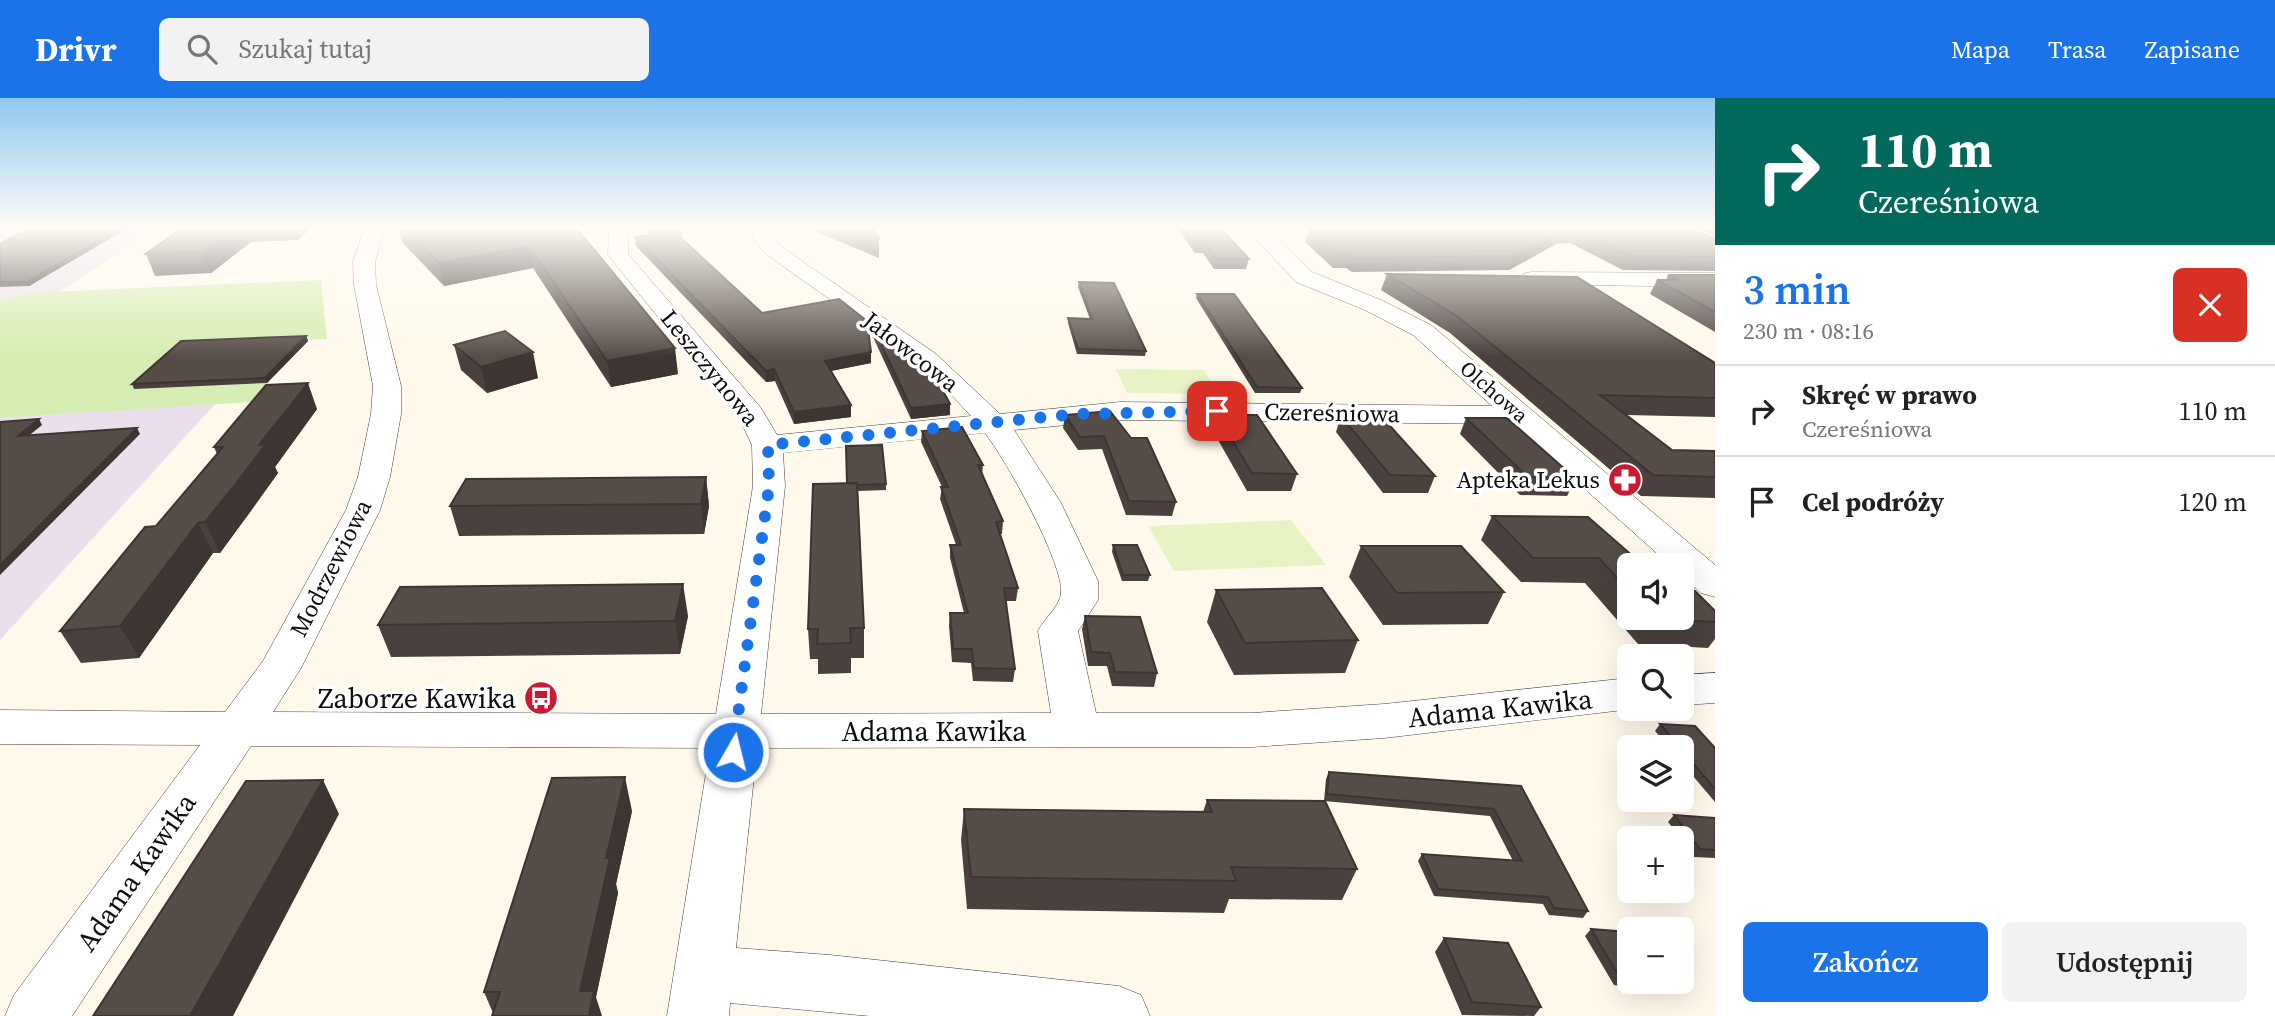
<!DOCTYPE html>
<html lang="pl">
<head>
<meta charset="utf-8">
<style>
	:root { --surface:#fff; --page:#f2f2f2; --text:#222; --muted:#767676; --line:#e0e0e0; --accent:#1a73e8 }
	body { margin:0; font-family:"Source Serif 4",serif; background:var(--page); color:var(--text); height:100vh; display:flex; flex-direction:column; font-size:26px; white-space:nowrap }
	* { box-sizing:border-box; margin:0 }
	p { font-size:23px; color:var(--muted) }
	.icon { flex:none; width:38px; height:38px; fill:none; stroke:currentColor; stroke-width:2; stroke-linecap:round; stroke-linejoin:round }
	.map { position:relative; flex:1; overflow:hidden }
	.side { display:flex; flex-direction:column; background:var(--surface); width:560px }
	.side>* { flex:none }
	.hud { background:#00695c; color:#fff; overflow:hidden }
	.buttons { position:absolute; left:1617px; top:455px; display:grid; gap:14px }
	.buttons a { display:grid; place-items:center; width:77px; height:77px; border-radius:10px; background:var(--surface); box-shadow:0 7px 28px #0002; font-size:35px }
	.pin { position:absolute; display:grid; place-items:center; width:60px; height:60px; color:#fff; margin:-30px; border-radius:14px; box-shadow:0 4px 10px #0006 }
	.me { position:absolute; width:77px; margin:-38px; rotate:8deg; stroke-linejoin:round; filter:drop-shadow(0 0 5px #0008) }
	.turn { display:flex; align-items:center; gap:24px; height:147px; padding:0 28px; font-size:32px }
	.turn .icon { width:91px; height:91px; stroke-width:2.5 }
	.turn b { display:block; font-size:49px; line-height:60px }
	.round { display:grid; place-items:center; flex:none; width:74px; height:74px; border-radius:10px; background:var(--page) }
	.headline { display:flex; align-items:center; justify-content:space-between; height:119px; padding:0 28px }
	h1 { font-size:42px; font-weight:600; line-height:52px; color:var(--accent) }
	.action { display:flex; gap:14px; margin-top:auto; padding:14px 28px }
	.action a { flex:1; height:80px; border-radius:10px; background:var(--accent); color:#fff; font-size:28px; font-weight:600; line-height:80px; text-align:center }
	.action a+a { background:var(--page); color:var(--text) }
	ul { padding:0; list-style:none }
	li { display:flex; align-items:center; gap:21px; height:91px; padding:0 28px; border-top:2px solid var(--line) }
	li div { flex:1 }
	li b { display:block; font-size:26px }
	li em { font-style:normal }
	header { display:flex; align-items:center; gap:42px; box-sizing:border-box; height:98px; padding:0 35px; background:var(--accent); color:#fff }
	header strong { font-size:33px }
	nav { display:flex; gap:38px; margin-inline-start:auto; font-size:24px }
	.search { width:490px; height:63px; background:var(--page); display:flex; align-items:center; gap:18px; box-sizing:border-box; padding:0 24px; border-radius:10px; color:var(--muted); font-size:26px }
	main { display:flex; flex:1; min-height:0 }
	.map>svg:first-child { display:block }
</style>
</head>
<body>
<header>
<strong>Drivr</strong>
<div class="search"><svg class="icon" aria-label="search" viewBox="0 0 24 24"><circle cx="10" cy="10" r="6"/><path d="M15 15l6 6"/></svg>Szukaj tutaj</div>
<nav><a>Mapa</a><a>Trasa</a><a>Zapisane</a></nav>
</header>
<main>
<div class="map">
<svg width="1715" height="918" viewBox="0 0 1715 918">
	<rect width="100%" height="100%" fill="#fff9ec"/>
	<g fill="#eae0ec">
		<path d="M0,130h156l-97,64 -32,1 -27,7z"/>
		<path d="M215,306l-215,236v-222z"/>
	</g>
	<path fill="#d6edb3" d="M321,182l6,59 -144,7 -49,42 135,-5 -16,19 -253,16v-118l27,-7z"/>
	<g fill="#e8f3c5">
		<path d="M1116,271l88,1 15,24 -92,-1z"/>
		<path d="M1291,422l35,45 -152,6 -26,-45z"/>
	</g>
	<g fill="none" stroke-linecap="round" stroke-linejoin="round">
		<g stroke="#404040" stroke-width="1">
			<g id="street">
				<path d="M365,130h20l-10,34 1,23 25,101v28l-11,63 -10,33 -79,158 -28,44 443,2 37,-228 -1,-41 -14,-29 -130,-161 1,-27h20l-1,26 133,154 16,27 194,-19c-58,-65 -136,-111 -206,-163l-11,-13 -3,-12h20l3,11 5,6 157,109 64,60 120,-12 372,4 -79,-71 -48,-25 -69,-28 -50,-54h20l46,44 69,28 50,25 284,240v32l-14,-4 -19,-17v-11h-12l-158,-141 -392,-4 -106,10 47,73 37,78v19l-20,31 18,82h156l132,-9 245,-26v31h3l-248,29 -132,9 -495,1 -21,200 94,7 289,31 22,9 9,21h-280l-140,-13 -1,13h-62l43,-268 -459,-2 -179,270h-67l9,-21 186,-250 -200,-1v-34l225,2 38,-51 83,-151 12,-33 13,-63 2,-28 -19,-101 -1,-23zM985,335c20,25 80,132 76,161 -2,13 -17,25 -23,37l13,82 -290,1 24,-228 -2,-33z"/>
				<path d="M1531,174l184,1v14l-192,-3 -3,-5 3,-5z"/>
				<path d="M1715,575v30l-33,2v-30z"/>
			</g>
		</g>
		<use href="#street" fill="#fff" fill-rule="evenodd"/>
	</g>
	<g fill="#4a413e">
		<path d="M128,130l-99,58 -29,1v-43z"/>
		<path d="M182,130h129l-13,12 -47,2 -40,31 -56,3 -9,-22z"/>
		<path d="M398,130h175l1,3 104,143 -67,13 -78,-119 -89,18 -42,-44z"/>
		<path d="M649,130h33v11l80,74 109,39v11l-40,8 20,46 -57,7 -19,-43 -9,1 -130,-136 -1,-9 14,-2z"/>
		<path d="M807,130h67l5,11v19z"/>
		<path d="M1177,130h43l29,31 -3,10h-32l-11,-16h-8z"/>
		<path d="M1406,130h285l24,11v32l-92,-1 -53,-27 -14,1 -47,26 -157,2 -6,-4h-13l-28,-26 4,-13 104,1z"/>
		<path d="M1698,130h17v9z"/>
		<path d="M1387,176l328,89v54l-88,-2 45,35 43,1v47l-74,-2 -191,-163 -69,-43z"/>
		<path d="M1668,177h47v57l-65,-38 7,-14h9z"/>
		<path d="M1079,184l67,69 -1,5 -68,-2 -9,-31v-5l22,1 -12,-32z"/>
		<path d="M1197,196l105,94 -2,5h-45l-59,-95z"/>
		<path d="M873,229l77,88 -39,4 -38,-82z"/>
		<path d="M306,238l2,5 -41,42 -133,6 -2,-5z"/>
		<path d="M454,247l84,33 -51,15 -26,-23z"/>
		<path d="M317,311l-42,58 3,6 -27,38 -31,42h-7l-74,105 -58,5 -21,-32 96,-105 61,-72 -3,-7z"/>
		<path d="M1110,313l66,91 -4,14 -46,-1 -24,-66 -24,1 -15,-22 2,-13z"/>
		<path d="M1217,317l80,59 -6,17h-44l-34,-60z"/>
		<path d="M1341,318l94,60 -7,17h-45l-47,-61z"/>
		<path d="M1466,320l110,61 -9,17 -47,-1 -60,-61z"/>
		<path d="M922,333l61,34 -1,10 21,46 -1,13h-2l18,54 -2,13h-10l9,68 -2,13 -40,-1 -2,-18 -19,-1 -3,-36 1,-13h14l-14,-55v-13h6l-16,-46 2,-12 -21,-45z"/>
		<path d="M706,379l3,29 -5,28 -245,2 -9,-30z"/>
		<path d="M813,386h73v6l-28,1 6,137v30h-13v15l-33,1v-15h-8l-2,-30z"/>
		<path d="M1492,418l137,49v53h53l33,-7v28l-7,9 -70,-4 -53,-61 -64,-1 -40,-42z"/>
		<path d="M1113,447l37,30 -2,6h-26l-10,-29z"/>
		<path d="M1361,448l143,46 -16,32 -105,1 -34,-48z"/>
		<path d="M1216,492l142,50 -13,33 -111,2 -27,-53z"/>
		<path d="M688,518l-8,38 -289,3 -13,-32z"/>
		<path d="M1085,518l72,57 -3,14 -42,-1 -5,-20h-19l-6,-37z"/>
		<path d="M1660,626l55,24v54l-33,-39v-16h-13l-14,-16z"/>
		<path d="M1329,674l192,14 67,125 -5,7 -34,-3 -6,-11 -109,-8 -16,-35 4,-7 91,7 -23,-45 -166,-15 2,-22z"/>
		<path d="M1207,702l150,69 -15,31 -113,-1 -5,14 -257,-4 -6,-69 3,-31 239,3z"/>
		<path d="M632,713l-16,73 2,9 -22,104 -103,16 -9,-21z"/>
		<path d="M1674,717l41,3v40l-21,-1 -12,-17v-2h-1l-13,-16z"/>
		<path d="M1591,831l38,3v50h32l1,2 -6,7 -42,-6 -29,-49z"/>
		<path d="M1444,840l97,69 -7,9 -72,-1 -27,-63z"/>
	</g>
	<g fill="#3c3532">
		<path d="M119,130h9l-99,58 -2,-4z"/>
		<path d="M234,130h12l5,14 -40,31 -9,-21z"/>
		<path d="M294,130h17l-13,12z"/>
		<path d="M1561,132l-5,14 -47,26 6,-14z"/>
		<path d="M529,148l4,22 -89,18 -5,-23z"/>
		<path d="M306,238l2,5 -41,42 -2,-5z"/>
		<path d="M675,250l3,26 -67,13 -4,-26z"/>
		<path d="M533,254l5,26 -51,15 -6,-26z"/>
		<path d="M871,254v11l-46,9v-11z"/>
		<path d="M774,271l1,12 -9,1v-11z"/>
		<path d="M308,285l9,26 -42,58 3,6 -58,80 -15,-31 54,-77z"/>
		<path d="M950,306v11l-39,4v-11z"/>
		<path d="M851,307v12l-57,7v-12z"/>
		<path d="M39,321l3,6 -21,17 -3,-6z"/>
		<path d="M137,330l3,6 -140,141v-10z"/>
		<path d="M706,379l3,29 -5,28 -3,-30z"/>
		<path d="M198,425l15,30 -74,105 -19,-32z"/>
		<path d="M683,486l5,32 -8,38 -5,-33z"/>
		<path d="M625,679l7,34 -16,73 2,9 -22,104 6,19h-14l-8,-25 26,-133z"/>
		<path d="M323,682l16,34 -106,202h-43z"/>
	</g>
	<g fill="#564c48" stroke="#3c3532" stroke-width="2">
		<path d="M30,130h89l-92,54h-27v-38z"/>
		<path d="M182,130h52l-32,24 -56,2z"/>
		<path d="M403,130h167l-1,3 9,-1 97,118 -68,13 -78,-115 -90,17z"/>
		<path d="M649,130h32v10l81,75 77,-14 28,22 4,31 -46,9 26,44 -57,7 -20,-43 -8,2 -131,-134 17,-2z"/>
		<path d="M851,130h23l5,11z"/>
		<path d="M1186,130h34l29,31h-32l-12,-16h-8z"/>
		<path d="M1456,130h235l24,11v18l-85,-1 -54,-26h-15l-46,26 -159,2 -6,-4h-12l-29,-25 147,2z"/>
		<path d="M1387,176l190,3 138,86v35l-115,-3 72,55 43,1v26l-62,-2 -196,-159z"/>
		<path d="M1668,177h47v37l-58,-32h21z"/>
		<path d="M1079,184l35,1 32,68 -68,-2 -10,-31 24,1z"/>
		<path d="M1197,196h37l68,94 -45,-1z"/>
		<path d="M873,229l63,51 14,26 -39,4z"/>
		<path d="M505,233l28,21 -52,15 -27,-22z"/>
		<path d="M306,238l-41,42 -133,6 49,-43z"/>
		<path d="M308,285l-49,62 7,-1 -29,38 -32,40 -7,1 -78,103 -60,5 85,-104 11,-1 67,-79h-9l52,-62z"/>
		<path d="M1110,313l21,27h16l29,64 -47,-1 -25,-65 -24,1 -15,-22z"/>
		<path d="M1217,317h40l40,59 -45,-1z"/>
		<path d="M1341,318l41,1 53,59 -45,-1z"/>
		<path d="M1466,320h41l69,61 -48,-2z"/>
		<path d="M39,321l-21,17 119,-8 -137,137v-143z"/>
		<path d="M962,329l21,38h-5l25,56 -7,1 22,66h-14l11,81 -41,-1 -2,-19h-19l-3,-36h18l-18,-68h11l-20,-58h7l-26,-56z"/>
		<path d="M882,347l4,39 -29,1v-2h-10l-1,-37z"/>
		<path d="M706,379l-5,27 -251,2 16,-27z"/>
		<path d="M857,385l7,145h-14l1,15 -34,1 1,-15h-10l5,-145z"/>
		<path d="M1492,418l96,1 55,48h-14v26l-30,-33h-66z"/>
		<path d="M1113,447h24l13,30h-27z"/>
		<path d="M1361,448h100l43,46 -107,1z"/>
		<path d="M683,486l-8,37 -297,4 22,-38z"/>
		<path d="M1322,490l36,52 -113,3 -29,-53z"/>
		<path d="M1682,492l13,1 20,20v11l-60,-3 -1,-1h28z"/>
		<path d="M1085,518l55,1 17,56 -42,-1 -5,-19 -19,-1z"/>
		<path d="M1660,626l35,2 20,22v41l-33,-39v-3h-2z"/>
		<path d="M1329,674l192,14 67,125 -34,-3 -6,-11 -110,-8 -16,-35 100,7 -28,-52 -167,-15z"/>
		<path d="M625,679l-19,81h4l-30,133h14l-5,25h-97l8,-24h-16l68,-214z"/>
		<path d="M323,682l-133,236h-97l153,-235z"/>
		<path d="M1207,702l118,1 32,68 -126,-2 5,14 -265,-4 -7,-68 248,3z"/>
		<path d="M1674,717l41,3v32l-15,-1z"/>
		<path d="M1591,831l38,3v47l-9,-1z"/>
		<path d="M1444,840l64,5 33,64 -69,-5z"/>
	</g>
	<linearGradient id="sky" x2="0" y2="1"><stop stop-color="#90c8f0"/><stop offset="0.5" stop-color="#fffcf6"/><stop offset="1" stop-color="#fffcf6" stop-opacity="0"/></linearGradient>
	<rect width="1715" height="259" fill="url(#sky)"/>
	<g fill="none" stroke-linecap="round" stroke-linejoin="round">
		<path stroke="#1a73e8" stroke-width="12" stroke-dasharray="0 21.6" d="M733,654l36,-266 -1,-41 308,-31 141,-3"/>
	</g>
	<defs>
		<g id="pharmacy-disc" transform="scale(1.75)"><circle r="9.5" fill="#c81a33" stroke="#fff"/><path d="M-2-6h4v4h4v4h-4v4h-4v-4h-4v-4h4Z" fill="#fff"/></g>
		<g id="bus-disc" transform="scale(1.75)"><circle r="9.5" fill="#c81a33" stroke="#fff"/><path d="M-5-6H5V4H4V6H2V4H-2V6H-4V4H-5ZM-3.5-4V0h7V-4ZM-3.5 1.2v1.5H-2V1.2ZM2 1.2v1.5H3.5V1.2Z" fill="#fff"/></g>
	</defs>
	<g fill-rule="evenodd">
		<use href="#pharmacy-disc" x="1625" y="382"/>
		<use href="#bus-disc" x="541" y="600"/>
	</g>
	<g text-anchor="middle" stroke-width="7" stroke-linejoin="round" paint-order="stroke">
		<g font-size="21" fill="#0d0d0d" stroke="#fff">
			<text transform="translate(1494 294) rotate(41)" y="7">Olchowa</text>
		</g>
		<g font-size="24" fill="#0d0d0d" stroke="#fff">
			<text transform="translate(911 254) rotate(38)" y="8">Jałowcowa</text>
			<text transform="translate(710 270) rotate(51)" y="8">Leszczynowa</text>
			<text transform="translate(1332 315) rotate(1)" y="8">Czereśniowa</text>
			<text transform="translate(331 470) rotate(-63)" y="8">Modrzewiowa</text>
		</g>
		<g font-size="24" fill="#0d0d0d" stroke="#fff" text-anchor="end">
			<text x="1600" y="390">Apteka Lekus</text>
		</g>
		<g font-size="28" fill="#0d0d0d" stroke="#fff" text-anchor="end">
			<text x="516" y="610">Zaborze Kawika</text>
		</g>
		<g font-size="28" fill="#0d0d0d" stroke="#fff">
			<text transform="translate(1500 610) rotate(-6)" y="10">Adama Kawika</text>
			<text x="934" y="643">Adama Kawika</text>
			<text transform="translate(136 774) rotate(-55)" y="10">Adama Kawika</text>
		</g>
	</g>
</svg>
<div class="buttons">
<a><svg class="icon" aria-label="sound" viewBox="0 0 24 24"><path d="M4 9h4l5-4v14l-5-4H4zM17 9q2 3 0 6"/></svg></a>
<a><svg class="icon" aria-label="search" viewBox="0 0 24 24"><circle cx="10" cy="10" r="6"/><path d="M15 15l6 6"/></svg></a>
<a><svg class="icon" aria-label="layers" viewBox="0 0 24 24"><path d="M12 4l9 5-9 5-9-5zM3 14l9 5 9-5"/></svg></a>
<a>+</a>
<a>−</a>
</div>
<div class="pin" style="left:1217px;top:313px;background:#d93025"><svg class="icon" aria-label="arrive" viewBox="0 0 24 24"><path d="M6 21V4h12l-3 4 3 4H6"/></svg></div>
<svg class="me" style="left:733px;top:654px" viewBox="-20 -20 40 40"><circle r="17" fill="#1a73e8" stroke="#fff" stroke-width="3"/><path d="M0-11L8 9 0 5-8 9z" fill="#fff"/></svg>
</div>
<section class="side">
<div class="hud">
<div class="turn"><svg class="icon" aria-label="right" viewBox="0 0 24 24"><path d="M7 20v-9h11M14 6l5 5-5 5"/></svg><div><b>110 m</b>Czereśniowa</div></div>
</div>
<div class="headline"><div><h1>3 min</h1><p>230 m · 08:16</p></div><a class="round" style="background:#d93025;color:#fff"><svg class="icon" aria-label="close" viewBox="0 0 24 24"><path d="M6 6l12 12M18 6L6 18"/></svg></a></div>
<ul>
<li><svg class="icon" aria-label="right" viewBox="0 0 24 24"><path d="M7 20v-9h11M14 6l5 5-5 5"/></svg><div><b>Skręć w prawo</b><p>Czereśniowa</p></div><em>110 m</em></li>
<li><svg class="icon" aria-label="arrive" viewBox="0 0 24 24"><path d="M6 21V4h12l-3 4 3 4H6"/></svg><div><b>Cel podróży</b></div><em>120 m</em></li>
</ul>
<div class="action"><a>Zakończ</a><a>Udostępnij</a></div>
</section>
</main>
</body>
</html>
